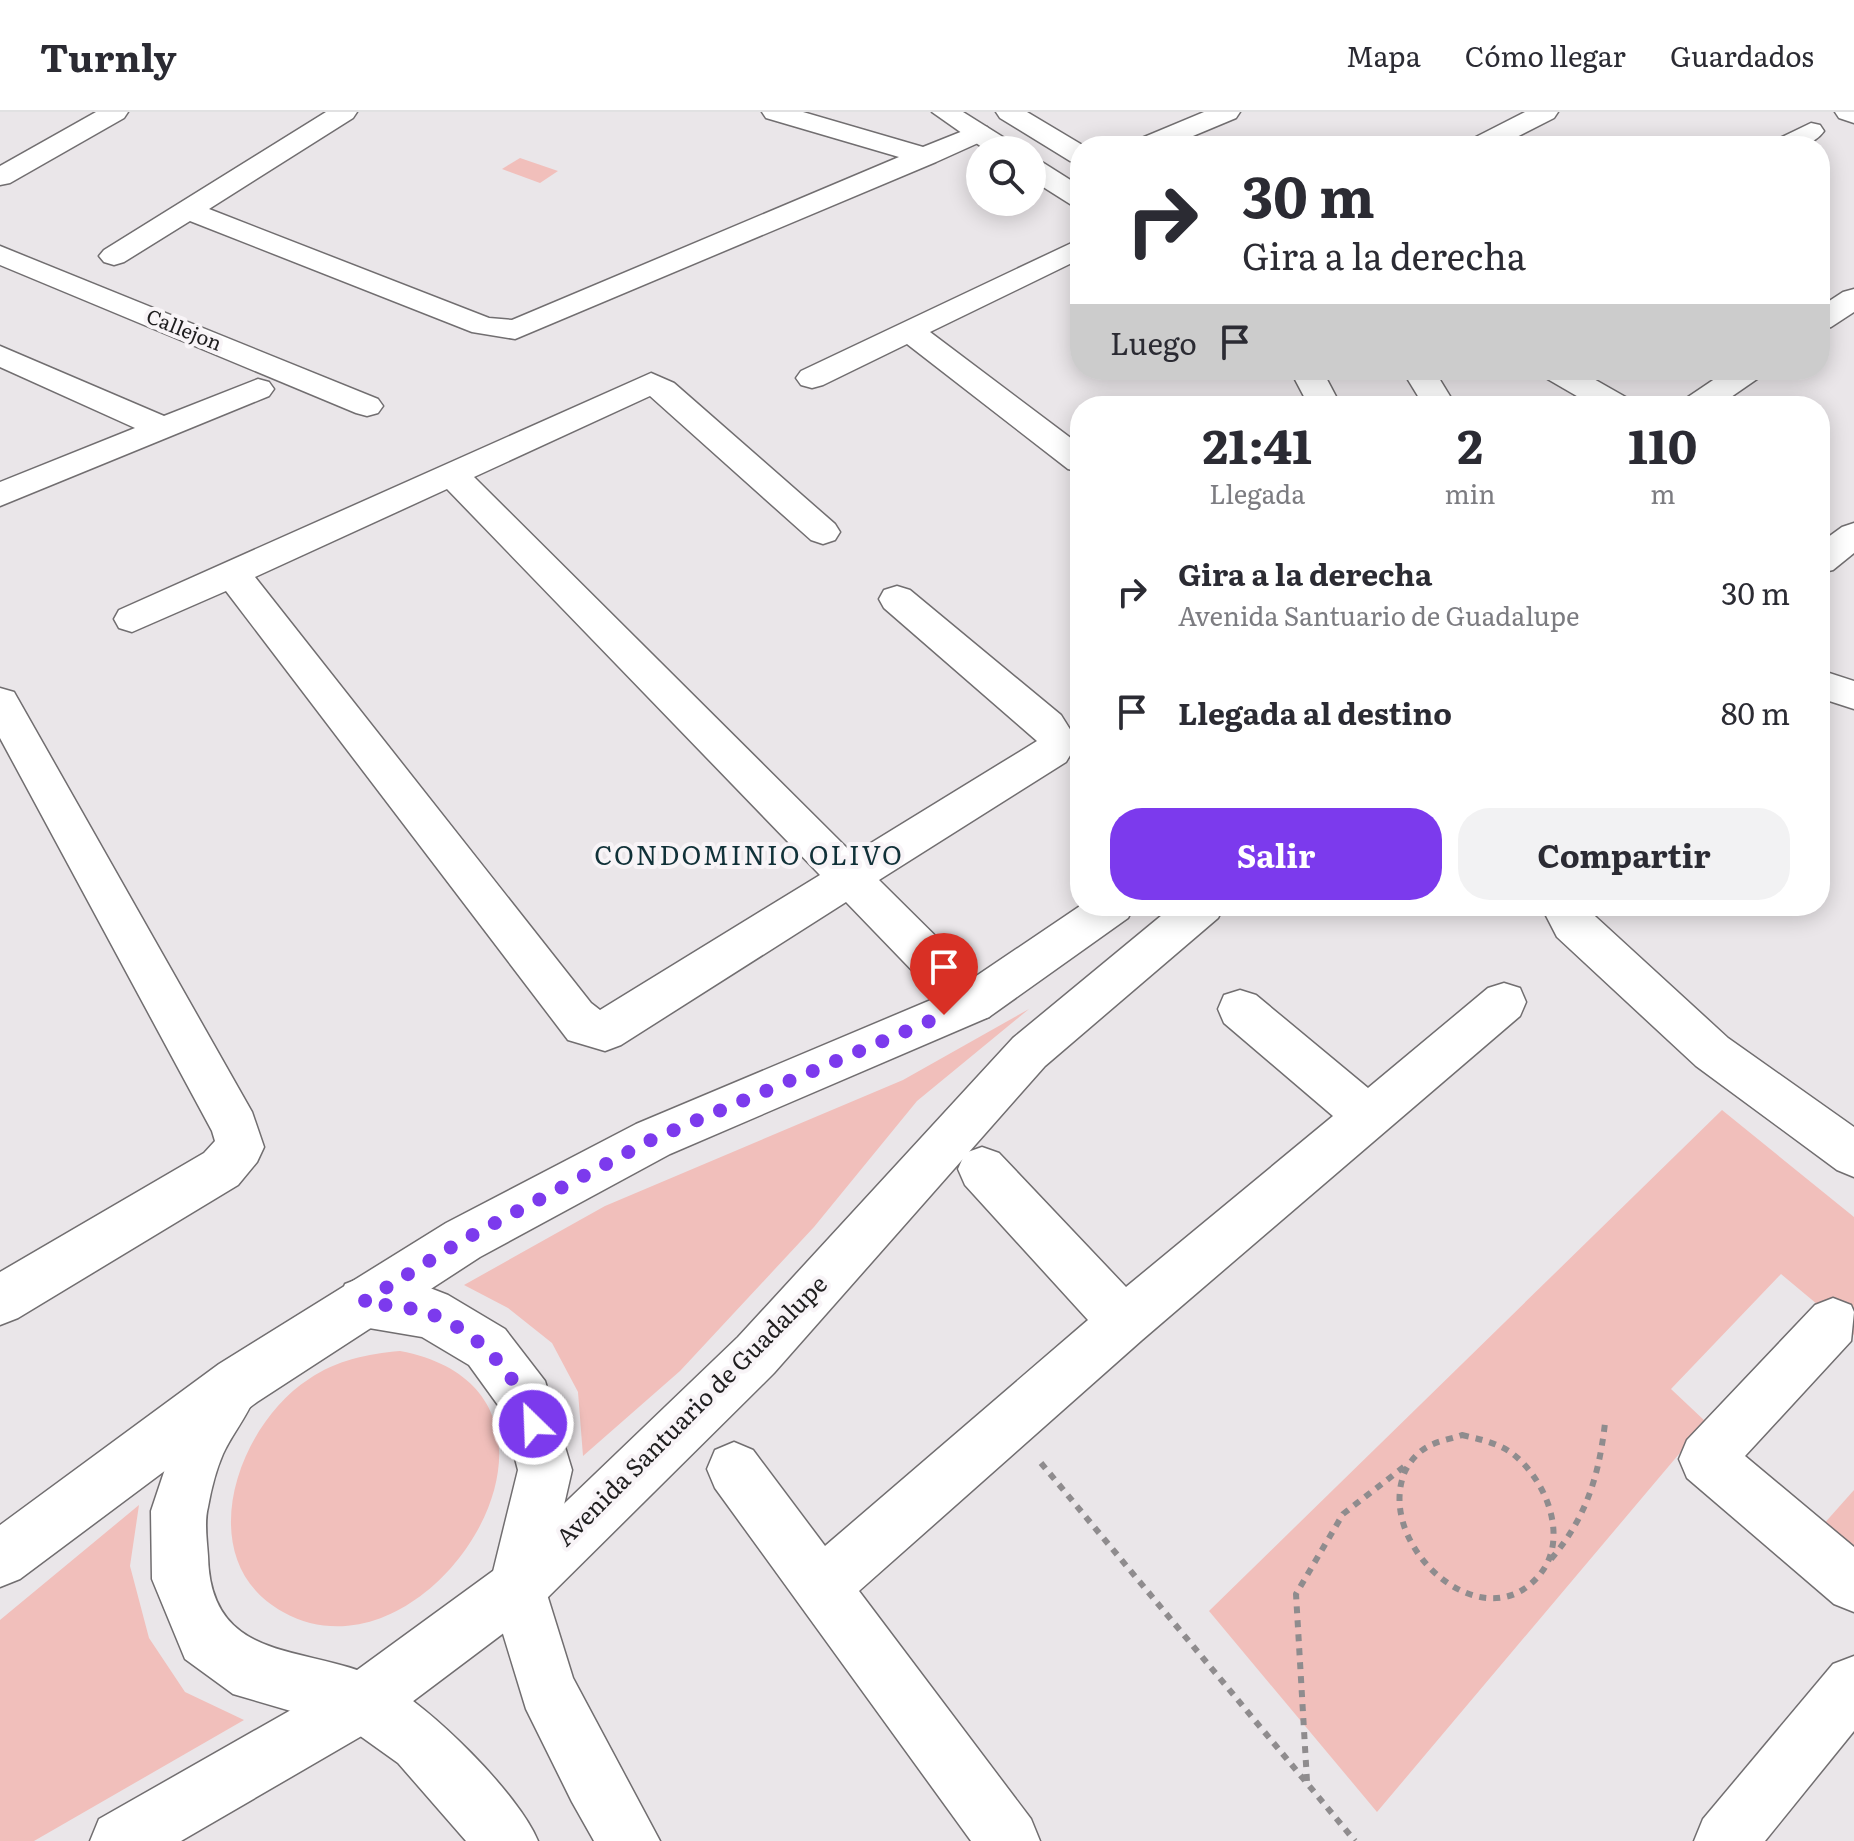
<!DOCTYPE html>
<html lang="es">
<head>
<meta charset="utf-8">
<style>
	:root { --surface:#fff; --page:#f2f2f3; --text:#2b2b33; --muted:#7c7c81; --line:#e1e1e2; --accent:#7c3aed }
	body { margin:0; font-family:Literata,serif; background:var(--page); color:var(--text); height:100vh; display:flex; flex-direction:column; font-size:30px; white-space:nowrap }
	* { box-sizing:border-box; margin:0 }
	p { font-size:26px; color:var(--muted) }
	.icon { flex:none; width:44px; height:44px; fill:none; stroke:currentColor; stroke-width:2; stroke-linecap:round; stroke-linejoin:round }
	.map { position:relative; flex:1; overflow:hidden }
	.side { position:absolute; left:1070px; top:284px; width:760px; height:520px; display:flex; flex-direction:column; background:var(--surface); border-radius:32px; box-shadow:0 4px 20px #0003 }
	.side>* { flex:none }
	.hud { position:absolute; left:1070px; top:24px; width:760px; height:244px; border-radius:32px; box-shadow:0 4px 20px #0003; background:#fff; color:var(--text); overflow:hidden }
	.fabs { position:absolute; left:966px; top:24px; display:grid; gap:16px }
	.fabs a { display:grid; place-items:center; width:80px; height:80px; border-radius:50%; background:var(--surface); box-shadow:0 4px 20px #0003; font-size:40px }
	.pin { position:absolute; display:grid; place-items:center; width:68px; height:68px; color:#fff; margin:-82px -34px; border-radius:50% 50% 50% 0; rotate:-45deg; box-shadow:0 0 8px #0007 }
	.pin .icon { rotate:45deg }
	.me { position:absolute; width:88px; margin:-44px; rotate:336deg; stroke-linejoin:round; filter:drop-shadow(0 0 6px #0008) }
	.turn { display:flex; align-items:center; gap:28px; height:168px; padding:0 40px; font-size:36px }
	.turn .icon { width:104px; height:104px; stroke-width:2.5 }
	.turn b { display:block; font-size:56px; line-height:68px }
	.then { display:flex; align-items:center; height:76px; padding:0 40px; background:#0003; gap:16px; font-size:30px }
	.eta { display:flex; justify-content:space-evenly; align-items:center; height:136px; text-align:center }
	.eta b { font-size:48px; font-weight:700; line-height:56px }
	.button { display:flex; gap:16px; margin-top:auto; padding:16px 40px }
	.button a { flex:1; height:92px; border-radius:32px; background:var(--accent); color:#fff; font-size:32px; font-weight:700; line-height:92px; text-align:center }
	.button a+a { background:var(--page); color:var(--text) }
	ul { padding:0; list-style:none }
	li { display:flex; align-items:center; gap:24px; height:120px; padding:0 40px }
	li div { flex:1 }
	li b { display:block; font-size:30px }
	li em { font-style:normal }
	header { display:flex; align-items:center; gap:48px; box-sizing:border-box; height:112px; padding:0 40px; background:var(--surface); border-bottom:2px solid var(--line) }
	header strong { font-size:38px }
	nav { display:flex; gap:44px; margin-inline-start:auto; font-size:28px }
	.map>svg:first-child { display:block }
</style>
</head>
<body>
<header>
<strong>Turnly</strong>
<nav><a>Mapa</a><a>Cómo llegar</a><a>Guardados</a></nav>
</header>
<div class="map">
<svg width="1854" height="1729" viewBox="0 0 1854 1729">
	<rect width="100%" height="100%" fill="#eae6e9"/>
	<g fill="#f1bfbb">
		<path d="M520,46l38,13 -18,12 -38,-14z"/>
		<path d="M1029,897l-112,92 -103,126 -134,144 -97,85 -5,-64 -26,-49 -44,-35 -44,-23 141,-79 298,-126z"/>
		<path d="M1722,998l132,107v118l-73,-61 -110,115 35,33 -329,390 -168,-201z"/>
		<path d="M400,1239c217,41 32,344 -117,261 -93,-51 -47,-186 26,-233 28,-19 58,-25 91,-28z"/>
		<path d="M1854,1378v66l-32,-30z"/>
		<path d="M139,1393l-9,61 19,72 36,54 59,28 -210,121h-34v-221z"/>
	</g>
	<g fill="none" stroke-linecap="round" stroke-linejoin="round">
		<g stroke="#716e70" stroke-width="3">
			<g id="minor">
				<path d="M96,0h32l-4,6 -114,65 -10,2v-19z"/>
				<path d="M326,0h31l-4,6 -144,91 280,109 23,2 387,-163 -133,-39 -4,-6h41l120,35 55,-22 9,2 4,6 -4,6 -51,23 -421,177 -43,-7 -282,-111 -66,41 -10,3 -10,-3 -5,-6 5,-6z"/>
				<path d="M1204,0h36l-4,6 -67,28h-36l4,-6z"/>
				<path d="M1525,0h33l-4,6 -55,28h-33l4,-6z"/>
				<path d="M1835,0h19v11l-15,-5z"/>
				<path d="M1811,11l9,2 4,6c-13,18 -33,15 -52,15l4,-6z"/>
				<path d="M1080,127v20l-150,73 150,113v27l-12,-3 -161,-125 -84,41 -11,3 -11,-3 -5,-7 5,-7z"/>
				<path d="M0,134l378,153 5,7 -5,7 -11,3 -11,-3 -356,-148z"/>
				<path d="M1854,177v23l-23,15 -11,3v-23l23,-15z"/>
				<path d="M0,234l164,70 94,-37 11,3 5,7 -5,7 -269,110v-24l135,-54 -135,-61z"/>
				<path d="M1539,258h39l51,29 5,7h-40l-50,-29z"/>
				<path d="M1728,258h37l-5,7 -42,29h-38l5,-7z"/>
				<path d="M651,261l23,10 161,141 5,8 -5,8 -12,4 -12,-4 -161,-144 -176,81 379,377 184,-113 -153,-133 -5,-9 5,-9 13,-4 13,4 151,125 17,27 -12,20 -187,118 110,109 6,14 -6,14 -16,5 -16,-5 -111,-115 -225,143 -16,6 -37,-11 -342,-449 -94,41 -13,-4 -5,-9 5,-9zM447,377l373,386 -220,135 -9,-7 -336,-426z"/>
				<path d="M1854,411v30l-21,17 -13,3v-30l22,-16z"/>
				<path d="M1820,558l34,11v28l-34,-11z"/>
				<path d="M0,576l14,4 238,420 12,35 -7,15 -19,23 -220,133 -18,7v-53l204,-119 11,-12 -3,-10 -212,-393z"/>
				<path d="M1541,794h43l144,132 126,89v50l-17,-7 -141,-104 -139,-129z"/>
				<path d="M1504,871l16,5 6,14 -6,14 -378,324 -283,251 172,228 9,22h-69l-256,-353 -8,-19 8,-19 19,-8 19,8 72,96 263,-226 -123,-135 -7,-16 7,-16 17,-6 17,6 127,134 207,-171 -109,-93 -6,-14 6,-14 16,-5 16,5 112,93 120,-100z"/>
				<path d="M363,1165l67,11 18,7 57,34 40,52 27,89 -27,118 28,90 87,163h-66l-22,-39 -46,-93 -37,-121 29,-118 -15,-58 -34,-47 -47,-28 -59,-10 -18,-7 -7,-18 7,-18z"/>
				<path d="M1833,1186l18,7 3,7 -3,29 -106,115 109,91v65l-20,-8 -147,-126 -8,-19 8,-19 128,-135z"/>
				<path d="M229,1258l19,7 7,19c-8,21 -23,38 -32,58 -7,16 -12,36 -15,53 -4,15 -1,33 0,49 2,112 105,87 175,125 47,25 135,112 155,160h-72l-68,-78 -49,-35 -116,-34 -48,-35 -33,-80 -1,-68 29,-87 30,-47z"/>
				<path d="M1854,1544v75l-89,110h-71l9,-22 130,-155z"/>
			</g>
		</g>
		<g stroke="#716e70" stroke-width="3">
			<g id="tertiary">
				<path d="M932,0h31l51,32 3,6h-31z"/>
				<path d="M996,0h31l57,34h-4v17l-10,-2 -70,-43z"/>
				<path d="M1032,48l10,2 38,24v20l-10,-2 -38,-24z"/>
				<path d="M1290,258h32l19,36h-32z"/>
				<path d="M1402,258h32l22,36h-32z"/>
				<path d="M1080,794h54l-6,12 -139,99 -319,137 -190,103 -223,145 -237,177 -20,8v-62l219,-161 227,-141 190,-99 321,-135z"/>
				<path d="M1173,794h51l-6,12 -173,148 -271,307 -237,235 -153,115 -203,118h-91l9,-22 243,-138 155,-113 241,-231 275,-299z"/>
			</g>
		</g>
		<g stroke="#8f8c8e" stroke-width="6" stroke-dasharray="7 7" stroke-linecap="butt">
			<path d="M1462,1323c17,4 37,8 51,19 33,26 56,83 28,119 -54,70 -159,-20 -139,-93 3,-13 14,-27 25,-33 10,-6 24,-8 35,-12z"/>
			<path d="M1041,1351l314,378"/>
			<path d="M1551,1447c35,-41 48,-83 54,-136"/>
			<path d="M1307,1669l-11,-187 47,-80 62,-48"/>
		</g>
		<use href="#minor" fill="#fff" fill-rule="evenodd"/>
		<use href="#tertiary" fill="#fff" fill-rule="evenodd"/>
	</g>
	<g fill="none" stroke-linecap="round" stroke-linejoin="round">
		<path stroke="#7c3aed" stroke-width="14" stroke-dasharray="0 25.2" d="M533,1312c-13,-48 -55,-92 -102,-110 -20,-8 -46,-8 -68,-12l100,-62 190,-101 291,-124"/>
	</g>
	<g text-anchor="middle" stroke-width="8" stroke-linejoin="round" paint-order="stroke">
		<g font-size="20" fill="#1f1e1f" stroke="#f8f4f7">
			<text transform="translate(184 218) rotate(22)" y="7">Callejon</text>
		</g>
		<g font-size="24" fill="#1f1e1f" stroke="#f8f4f7">
			<text transform="translate(692 1299) rotate(-45)" y="8">Avenida Santuario de Guadalupe</text>
		</g>
		<g font-size="26" letter-spacing="2" fill="#103138" stroke="#f8f4f7">
			<text x="749" y="753">CONDOMINIO OLIVO</text>
		</g>
	</g>
</svg>
<div class="fabs">
<a><svg class="icon" aria-label="search" viewBox="0 0 24 24"><circle cx="10" cy="10" r="6"/><path d="M15 15l6 6"/></svg></a>
</div>
<div class="pin" style="left:944px;top:903px;background:#d93025"><svg class="icon" aria-label="arrive" viewBox="0 0 24 24"><path d="M6 21V4h12l-3 4 3 4H6"/></svg></div>
<svg class="me" style="left:533px;top:1312px" viewBox="-20 -20 40 40"><circle r="17" fill="#7c3aed" stroke="#fff" stroke-width="3"/><path d="M0-11L8 9 0 5-8 9z" fill="#fff"/></svg>
<div class="hud">
<div class="turn"><svg class="icon" aria-label="right" viewBox="0 0 24 24"><path d="M7 20v-9h11M14 6l5 5-5 5"/></svg><div><b>30 m</b>Gira a la derecha</div></div>
<div class="then">Luego<svg class="icon" aria-label="arrive" viewBox="0 0 24 24"><path d="M6 21V4h12l-3 4 3 4H6"/></svg></div>
</div>
<section class="side">
<div class="eta">
<div><b>21:41</b><p>Llegada</p></div>
<div><b>2</b><p>min</p></div>
<div><b>110</b><p>m</p></div>
</div>
<ul>
<li><svg class="icon" aria-label="right" viewBox="0 0 24 24"><path d="M7 20v-9h11M14 6l5 5-5 5"/></svg><div><b>Gira a la derecha</b><p>Avenida Santuario de Guadalupe</p></div><em>30 m</em></li>
<li><svg class="icon" aria-label="arrive" viewBox="0 0 24 24"><path d="M6 21V4h12l-3 4 3 4H6"/></svg><div><b>Llegada al destino</b></div><em>80 m</em></li>
</ul>
<div class="button"><a>Salir</a><a>Compartir</a></div>
</section>
</div>
</body>
</html>
